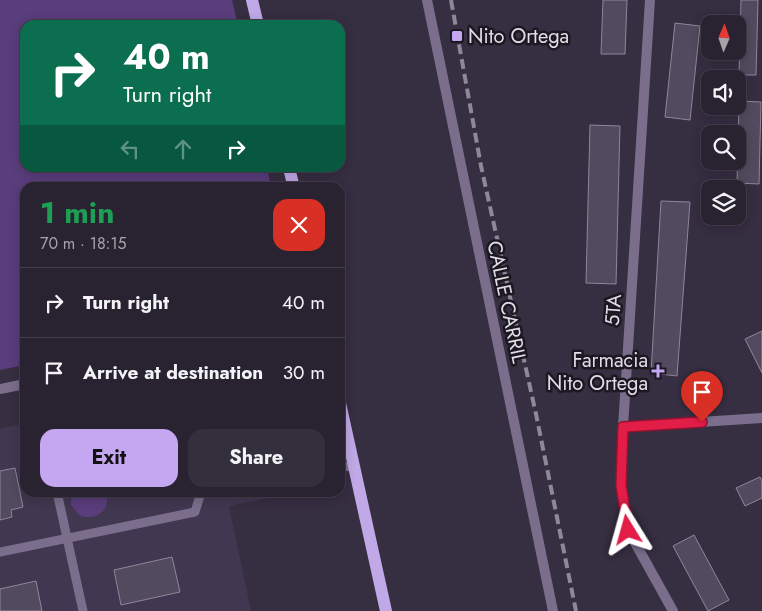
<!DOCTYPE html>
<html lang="en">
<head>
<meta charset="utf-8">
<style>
	:root { --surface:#282231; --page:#342f3d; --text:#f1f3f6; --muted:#a5a4ab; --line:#443f4d; --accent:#c5a6f0 }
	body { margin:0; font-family:Jost,sans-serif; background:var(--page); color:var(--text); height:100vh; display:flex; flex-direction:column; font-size:19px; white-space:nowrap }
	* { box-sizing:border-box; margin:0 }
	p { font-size:16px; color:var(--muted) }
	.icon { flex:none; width:28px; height:28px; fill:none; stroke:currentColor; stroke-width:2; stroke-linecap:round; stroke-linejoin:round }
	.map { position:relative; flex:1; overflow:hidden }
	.details { position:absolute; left:20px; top:182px; width:325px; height:315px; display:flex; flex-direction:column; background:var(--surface); border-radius:15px; box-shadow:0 2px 12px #0003,0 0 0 1px var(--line) }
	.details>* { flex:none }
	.top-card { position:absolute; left:20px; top:20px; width:325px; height:152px; border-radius:15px; box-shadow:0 2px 12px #0003,0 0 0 1px var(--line); background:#0b6e4f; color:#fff; overflow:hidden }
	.needle { width:32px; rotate:2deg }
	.controls { position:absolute; left:701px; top:15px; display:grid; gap:10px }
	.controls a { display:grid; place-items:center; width:45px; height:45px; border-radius:10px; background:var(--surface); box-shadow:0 2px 12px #0003,0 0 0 1px var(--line); font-size:25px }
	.pin { position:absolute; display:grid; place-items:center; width:42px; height:42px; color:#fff; margin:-51px -21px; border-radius:50% 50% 50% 0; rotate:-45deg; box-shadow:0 0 5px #0007 }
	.pin .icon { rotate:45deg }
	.me { position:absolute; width:55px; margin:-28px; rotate:352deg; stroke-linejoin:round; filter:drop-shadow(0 0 4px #0008) }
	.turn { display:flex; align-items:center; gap:18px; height:105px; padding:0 20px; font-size:22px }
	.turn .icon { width:65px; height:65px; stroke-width:2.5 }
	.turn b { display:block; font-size:35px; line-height:42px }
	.lanes { display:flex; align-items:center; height:48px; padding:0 20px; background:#0003; justify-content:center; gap:25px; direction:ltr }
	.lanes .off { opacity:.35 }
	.round { display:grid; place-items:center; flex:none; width:52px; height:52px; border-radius:15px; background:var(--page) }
	.summary { display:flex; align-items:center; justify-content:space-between; height:85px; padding:0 20px }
	h1 { font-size:30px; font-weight:700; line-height:38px; color:#1e9e55 }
	.button { display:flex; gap:10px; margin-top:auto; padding:10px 20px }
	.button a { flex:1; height:58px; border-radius:15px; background:var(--accent); color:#111; font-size:20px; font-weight:700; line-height:58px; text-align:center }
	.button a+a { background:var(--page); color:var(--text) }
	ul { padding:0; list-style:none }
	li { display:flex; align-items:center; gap:15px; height:70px; padding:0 20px; border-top:1px solid var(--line) }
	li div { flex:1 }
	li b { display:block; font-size:19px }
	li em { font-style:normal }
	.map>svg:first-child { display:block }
</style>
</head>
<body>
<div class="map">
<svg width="762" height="611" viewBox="0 0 762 611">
	<rect width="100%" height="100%" fill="#362e41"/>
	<path fill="#413750" d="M25,423v69l257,1 1,2 -54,11 22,105h-251v-182z"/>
	<g fill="#5a3d7c">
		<path d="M0,0h232l6,25h-213v143h242l4,19 -246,1v177l-25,5z"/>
		<path d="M72,492l34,1c6,17 -11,29 -27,22l-8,-10z"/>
	</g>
	<g fill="#524a5e" stroke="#8f869c">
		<path d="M603,0h24l-2,54h-24z"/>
		<path d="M741,0h17l-2,75h-17z"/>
		<path d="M675,23l25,3 -10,94 -25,-3z"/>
		<path d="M739,101l22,1 -2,82 -22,-1z"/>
		<path d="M590,125l30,1 -4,158 -30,-1z"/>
		<path d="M661,201l29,1 -13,174 -26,-3z"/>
		<path d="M762,331v42l-17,-34z"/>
		<path d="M15,468l8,39 -12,3 1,7 -12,3v-49z"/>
		<path d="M760,477l2,4v17l-17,8 -9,-18z"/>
		<path d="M694,535l35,65 -21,11 -35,-65z"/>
		<path d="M172,557l8,35 -59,13 -7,-35z"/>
		<path d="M36,581l6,30h-42v-22z"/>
	</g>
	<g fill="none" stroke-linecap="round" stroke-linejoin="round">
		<g stroke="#7a6e8c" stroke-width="9">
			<path d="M340,466l13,1"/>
			<path d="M57,492l26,119"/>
			<path d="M0,552l195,-40 6,-20"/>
		</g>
		<g stroke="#7a6e8c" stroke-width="10">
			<path d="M427,0l126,611"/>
			<path d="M650,0l-27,427 -2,58 7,45 45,81"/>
			<path d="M0,389l25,-5"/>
			<path d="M623,427l139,-9"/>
		</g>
		<g stroke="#c1a8e6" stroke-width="12">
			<path d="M252,0l6,25"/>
			<path d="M289,168l5,20"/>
			<path d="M340,403l46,208"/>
		</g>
		<path stroke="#8e8897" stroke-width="4" stroke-dasharray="10 5" stroke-linecap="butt" d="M451,0l30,166 55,248 40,197"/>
	</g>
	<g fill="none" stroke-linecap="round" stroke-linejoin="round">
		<g stroke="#92132f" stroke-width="12">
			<path id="route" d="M628,530l-7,-45 2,-58 79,-5"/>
		</g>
		<use href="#route" stroke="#e11d48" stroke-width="9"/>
	</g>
	<g fill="#c5a6f0" stroke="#1b1821" stroke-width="2">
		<rect x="451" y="30" width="12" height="12" rx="2.5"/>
		<path d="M655.5 363.5h5v5h5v5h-5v5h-5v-5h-5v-5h5z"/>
	</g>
	<g text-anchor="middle" stroke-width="5" stroke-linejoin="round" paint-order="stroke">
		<g font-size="20" fill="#e1dce8" stroke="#1b1821" text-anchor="start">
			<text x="468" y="43">Nito Ortega</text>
			<text x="648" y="367" text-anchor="end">Farmacia<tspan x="648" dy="23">Nito Ortega</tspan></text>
		</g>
		<g font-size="20" fill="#e1dce8" stroke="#1b1821">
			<text transform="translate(507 302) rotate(78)" y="7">CALLE CARRIL</text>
			<text transform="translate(613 310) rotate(-86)" y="7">5TA</text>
		</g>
	</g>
</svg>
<div class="controls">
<a><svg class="needle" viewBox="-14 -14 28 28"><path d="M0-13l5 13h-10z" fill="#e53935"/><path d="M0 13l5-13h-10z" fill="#a5a4ab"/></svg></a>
<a><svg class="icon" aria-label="sound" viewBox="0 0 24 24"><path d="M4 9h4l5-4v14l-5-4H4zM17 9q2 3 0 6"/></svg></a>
<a><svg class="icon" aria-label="search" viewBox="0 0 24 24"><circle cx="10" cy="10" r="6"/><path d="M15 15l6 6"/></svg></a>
<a><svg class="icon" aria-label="layers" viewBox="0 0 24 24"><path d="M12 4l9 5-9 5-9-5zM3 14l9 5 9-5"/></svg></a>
</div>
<div class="pin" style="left:702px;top:422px;background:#d93025"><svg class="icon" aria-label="arrive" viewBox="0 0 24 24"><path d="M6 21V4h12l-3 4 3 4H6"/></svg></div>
<svg class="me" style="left:628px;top:530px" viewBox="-20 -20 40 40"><path d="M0-17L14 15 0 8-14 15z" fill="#e11d48" stroke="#fff" stroke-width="4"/></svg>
<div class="top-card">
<div class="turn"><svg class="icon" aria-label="right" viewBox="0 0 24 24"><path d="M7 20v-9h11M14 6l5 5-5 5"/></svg><div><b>40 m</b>Turn right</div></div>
<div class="lanes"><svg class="icon off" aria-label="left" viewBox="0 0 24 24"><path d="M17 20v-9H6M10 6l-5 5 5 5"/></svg><svg class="icon off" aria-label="ahead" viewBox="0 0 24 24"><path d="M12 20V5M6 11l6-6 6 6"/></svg><svg class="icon" aria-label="right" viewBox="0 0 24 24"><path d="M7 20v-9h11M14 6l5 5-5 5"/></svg></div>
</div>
<section class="details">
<div class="summary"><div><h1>1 min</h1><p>70 m · 18:15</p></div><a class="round" style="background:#d93025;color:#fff"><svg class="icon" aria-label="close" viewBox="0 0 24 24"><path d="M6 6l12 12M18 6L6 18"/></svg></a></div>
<ul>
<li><svg class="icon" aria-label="right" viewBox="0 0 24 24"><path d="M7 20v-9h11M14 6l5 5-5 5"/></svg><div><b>Turn right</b></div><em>40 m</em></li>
<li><svg class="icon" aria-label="arrive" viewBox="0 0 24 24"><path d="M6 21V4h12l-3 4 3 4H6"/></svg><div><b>Arrive at destination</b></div><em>30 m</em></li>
</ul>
<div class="button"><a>Exit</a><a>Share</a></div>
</section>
</div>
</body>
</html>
